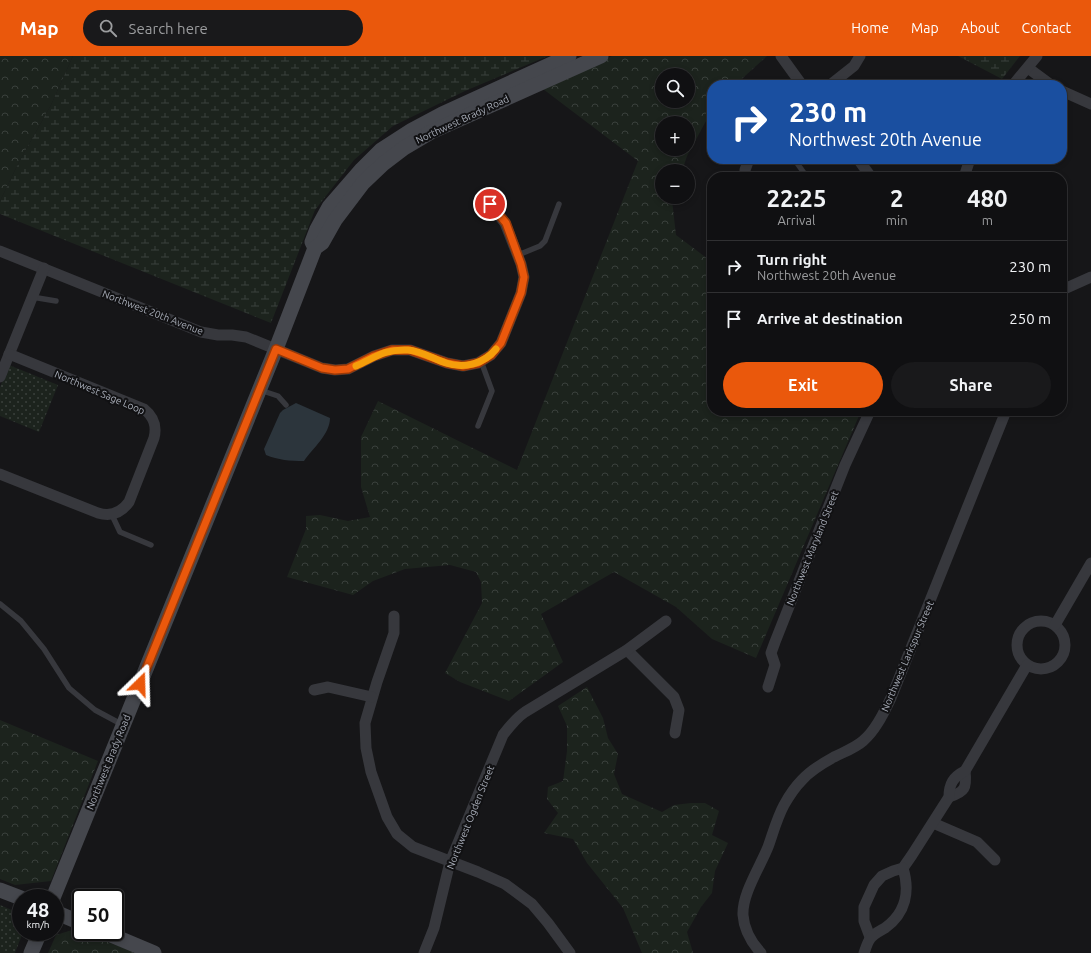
<!DOCTYPE html>
<html lang="en">
<head>
<meta charset="utf-8">
<style>
	:root { --surface:#101012; --page:#19191b; --text:#f1f3f6; --muted:#9c9d9f; --line:#303032; --accent:#ea580c }
	body { margin:0; font-family:Ubuntu,sans-serif; background:var(--page); color:var(--text); height:100vh; display:flex; flex-direction:column; font-size:15px; white-space:nowrap }
	* { box-sizing:border-box; margin:0 }
	p { font-size:13px; color:var(--muted) }
	.icon { flex:none; width:22px; height:22px; fill:none; stroke:currentColor; stroke-width:2; stroke-linecap:round; stroke-linejoin:round }
	.map { position:relative; flex:1; overflow:hidden }
	.details { position:absolute; left:707px; top:116px; width:360px; height:244px; display:flex; flex-direction:column; background:var(--surface); border-radius:16px; box-shadow:0 2px 6px #0003,0 0 0 1px var(--line) }
	.details>* { flex:none }
	.banner { position:absolute; left:707px; top:24px; width:360px; height:84px; border-radius:16px; box-shadow:0 2px 6px #0003,0 0 0 1px var(--line); background:#1a4fa0; color:#fff; overflow:hidden }
	.buttons { position:absolute; left:655px; top:12px; display:grid; gap:8px }
	.buttons a { display:grid; place-items:center; width:40px; height:40px; border-radius:50%; background:var(--surface); box-shadow:0 2px 6px #0003,0 0 0 1px var(--line); font-size:20px }
	.speed { position:absolute; left:12px; top:833px; display:flex; gap:8px; font-size:20px; font-weight:700; text-align:center }
	.speed>* { display:grid; place-content:center; width:52px; height:52px; border-radius:50%; background:var(--surface); box-shadow:0 2px 6px #0003,0 0 0 1px var(--line); line-height:1 }
	.speed small { font-size:10px; font-weight:400 }
	.speed .limit { border:2px solid #111; border-radius:6px; background:#fff; color:#111 }
	.pin { position:absolute; display:grid; place-items:center; width:34px; height:34px; color:#fff; margin:-17px; border:2px solid #fff; border-radius:50%; box-shadow:0 1px 4px #0007 }
	.me { position:absolute; width:44px; margin:-22px; rotate:22deg; stroke-linejoin:round; filter:drop-shadow(0 0 3px #0008) }
	.turn { display:flex; align-items:center; gap:14px; height:84px; padding:0 16px; font-size:18px }
	.turn .icon { width:52px; height:52px; stroke-width:2.5 }
	.turn b { display:block; font-size:28px; line-height:34px }
	.eta { display:flex; justify-content:space-evenly; align-items:center; height:68px; text-align:center }
	.eta b { font-size:24px; font-weight:700; line-height:28px }
	.cta { display:flex; gap:8px; margin-top:auto; padding:8px 16px }
	.cta a { flex:1; height:46px; border-radius:24px; background:var(--accent); color:#fff; font-size:16px; font-weight:700; line-height:46px; text-align:center }
	.cta a+a { background:var(--page); color:var(--text) }
	ul { padding:0; list-style:none }
	li { display:flex; align-items:center; gap:12px; height:52px; padding:0 16px; border-top:1px solid var(--line) }
	li div { flex:1 }
	li b { display:block; font-size:15px }
	li em { font-style:normal }
	header { display:flex; align-items:center; gap:24px; box-sizing:border-box; height:56px; padding:0 20px; background:var(--accent); color:#fff }
	header strong { font-size:19px }
	nav { display:flex; gap:22px; margin-inline-start:auto; font-size:14px }
	.search { width:280px; height:36px; background:var(--page); display:flex; align-items:center; gap:10px; box-sizing:border-box; padding:0 14px; border-radius:22px; color:var(--muted); font-size:15px }
	.map>svg:first-child { display:block }
</style>
</head>
<body>
<header>
<strong>Map</strong>
<div class="search"><svg class="icon" aria-label="search" viewBox="0 0 24 24"><circle cx="10" cy="10" r="6"/><path d="M15 15l6 6"/></svg>Search here</div>
<nav><a>Home</a><a>Map</a><a>About</a><a>Contact</a></nav>
</header>
<div class="map">
<svg width="1091" height="897" viewBox="0 0 1091 897">
	<defs>
		<pattern id="grass-dots" width="8" height="8" patternUnits="userSpaceOnUse"><rect width="8" height="8" fill="#1c231d"/><path d="M2 2h.1M6 6h.1" fill="none" stroke="#3a403c" stroke-width="1.8" stroke-linecap="round"/></pattern>
		<pattern id="forest-crowns" width="20" height="18" patternUnits="userSpaceOnUse"><rect width="20" height="18" fill="#1c231d"/><path d="M2 6a3 3 0 1 1 6 0M12 15a3 3 0 1 1 6 0" fill="none" stroke="#3a403c"/></pattern>
		<pattern id="wetland-marsh" width="20" height="14" patternUnits="userSpaceOnUse"><rect width="20" height="14" fill="#1c231d"/><path d="M1 5h8M5 5V1M11 12h8M15 12V8" fill="none" stroke="#3a403c"/></pattern>
	</defs>
	<rect width="100%" height="100%" fill="#161618"/>
	<g fill="url(#grass-dots)">
		<path d="M9,309l49,20 -19,47 -39,-16v-29z"/>
		<path d="M0,849l21,9v18h2l-8,21h-15z"/>
	</g>
	<g fill="url(#forest-crowns)" fill-rule="evenodd">
		<path d="M0,0h73l-22,49 -32,57 -19,39z"/>
		<path d="M612,0h155l-32,29h-23v25l-25,46 -5,15h-20v26h11l-1,3 4,35 36,27v149h149l-105,247 -44,-19 -36,-32 -62,-35 -73,42 22,48 -54,39 -49,-19 -15,-9 37,-70 -1,-21 -5,-10 -26,-7 -45,4 -32,12 -20,14 -66,-18 19,-48v-13l14,-1 28,6 22,-4 -9,-30v-50l17,-36 139,69 121,-309 -95,-72zM662,19h26v26h-26zM662,67h26v26h-26z"/>
		<path d="M587,631l16,31 5,20 10,16 -4,20 8,20 40,18 12,-7 17,-2h14l14,8 -7,24 16,8 -13,28 -3,22 -11,14 -14,25 6,21h-51l-19,-45 -36,-45 -14,-24 -29,-6 14,-20 -11,-14 1,-12 15,-6 4,-30v-25l-9,-20z"/>
		<path d="M0,664l98,41 -47,120 -36,4 -15,-6z"/>
		<path d="M75,873l6,3 56,21h-89l8,-18z"/>
	</g>
	<g fill="url(#wetland-marsh)">
		<path d="M73,0h475l-83,35 -72,35 -39,34 -39,50 -44,113 -271,-109v-13l19,-39 32,-57z"/>
		<path d="M958,0h62l-18,23z"/>
	</g>
	<path fill="#2c353c" d="M296,347l34,15c0,16 -17,30 -26,43 -14,0 -26,-1 -38,-6l-2,-6 16,-36 3,-3z"/>
	<g fill="none" stroke-linecap="round" stroke-linejoin="round">
		<g stroke="#37383d" stroke-width="5.5">
			<path d="M794,103l13,18"/>
			<path d="M518,199l22,-9 5,-5 14,-37"/>
			<path d="M32,241l24,4"/>
			<path d="M260,334l18,6 8,9"/>
			<path d="M478,370l14,-35 -11,-30"/>
			<path d="M112,459l8,17 31,13"/>
			<path d="M0,548l21,17 23,28 25,39 26,22 28,15"/>
		</g>
		<g stroke="#37383d" stroke-width="11">
			<path d="M781,0l21,29"/>
			<path d="M1028,12l23,17"/>
			<path d="M830,29l24,-19 6,-10"/>
			<path d="M1013,29l24,-29"/>
			<path d="M1062,35l29,13"/>
			<path d="M858,103l13,18"/>
			<path d="M745,121v-7l4,-11"/>
			<path d="M964,121l6,-18"/>
			<path d="M0,195l201,81 17,3h14l14,2 76,31 13,2 13,-1 26,-13 18,-6h18l37,13 16,3 15,-3 13,-8 10,-12 20,-50 3,-16 -3,-13 -16,-41 -15,-19"/>
			<path d="M1062,234l29,-13"/>
			<path d="M0,321l44,-109"/>
			<path d="M0,418l98,39c13,4 23,0 31,-11l25,-64c3,-12 0,-21 -10,-29l-135,-55"/>
			<path d="M394,560v17l-17,49 -12,41 1,25 5,24 16,45 10,17 16,13 65,25 27,12 27,20 16,19 22,30"/>
			<circle cx="1041" cy="589" r="24"/>
			<path d="M1055,569l36,-62"/>
			<path d="M627,594l47,47 5,13 -4,23"/>
			<path d="M768,631l7,-22 -4,-12 4,-11 70,-177 25,-54"/>
			<path d="M314,634l14,-3 44,10"/>
			<path d="M949,741c16,-5 18,-9 16,-26"/>
			<path d="M933,767l44,19 18,18"/>
			<path d="M870,881l-6,-16v-14l10,-22 8,-9 11,-5 10,-3 9,-13 37,-58c0,-13 4,-20 16,-26l62,-106"/>
			<path d="M424,897l10,-25 16,-66 53,-127c7,-9 13,-17 22,-23l102,-62 39,-29"/>
			<path d="M761,897c-10,-11 -17,-23 -18,-38 -1,-21 17,-48 25,-68 5,-14 9,-29 16,-42 5,-9 11,-18 18,-25 8,-9 21,-17 32,-23 10,-5 21,-9 29,-16 13,-11 21,-29 28,-43l115,-287"/>
			<path d="M864,897c2,-5 3,-10 6,-14 3,-5 10,-8 15,-11 21,-15 25,-37 18,-60"/>
		</g>
		<g stroke="#45474d" stroke-width="15">
			<path d="M315,192l-3,-6 5,-13 12,-22 33,-38 19,-19 31,-20 30,-16 127,-58"/>
			<path d="M0,834l21,8"/>
			<path d="M53,842l223,-549 39,-101 7,-5 13,-23 28,-37 20,-19 21,-16 27,-16 170,-76"/>
			<path d="M55,856l26,11"/>
			<path d="M104,876l50,21"/>
			<path d="M31,897l9,-21"/>
		</g>
	</g>
	<g fill="none" stroke-linecap="round" stroke-linejoin="round">
		<g stroke="#983908" stroke-width="10">
			<path id="route" d="M140,628l136,-335 46,19 13,2 13,-1 26,-13 18,-6h18l37,13 16,3 15,-3 13,-8 10,-12 20,-50 3,-16 -3,-13 -15,-41 -16,-19"/>
		</g>
		<use href="#route" stroke="#ea580c" stroke-width="7"/>
		<path stroke="#f59e0b" stroke-width="7" d="M356,310c20,-9 28,-17 52,-16 13,1 26,9 38,13 18,6 38,1 50,-14"/>
	</g>
	<g text-anchor="middle" stroke-width="4" stroke-linejoin="round" paint-order="stroke">
		<g font-size="10" fill="#a8adb8" stroke="#111113">
			<text transform="translate(462 63) rotate(-25)" y="4">Northwest Brady Road</text>
			<text transform="translate(153 256) rotate(21)" y="4">Northwest 20th Avenue</text>
			<text transform="translate(100 336) rotate(23)" y="4">Northwest Sage Loop</text>
			<text transform="translate(812 492) rotate(-68)" y="4">Northwest Maryland Street</text>
			<text transform="translate(907 600) rotate(-67)" y="4">Northwest Larkspur Street</text>
			<text transform="translate(108 706) rotate(-68)" y="4">Northwest Brady Road</text>
			<text transform="translate(470 761) rotate(-68)" y="4">Northwest Ogden Street</text>
		</g>
	</g>
</svg>
<div class="buttons">
<a><svg class="icon" aria-label="search" viewBox="0 0 24 24"><circle cx="10" cy="10" r="6"/><path d="M15 15l6 6"/></svg></a>
<a>+</a>
<a>−</a>
</div>
<div class="speed"><div>48<small>km/h</small></div><div class="limit">50</div></div>
<div class="pin" style="left:490px;top:148px;background:#d93025"><svg class="icon" aria-label="arrive" viewBox="0 0 24 24"><path d="M6 21V4h12l-3 4 3 4H6"/></svg></div>
<svg class="me" style="left:140px;top:628px" viewBox="-20 -20 40 40"><path d="M0-17L14 15 0 8-14 15z" fill="#ea580c" stroke="#fff" stroke-width="4"/></svg>
<div class="banner">
<div class="turn"><svg class="icon" aria-label="right" viewBox="0 0 24 24"><path d="M7 20v-9h11M14 6l5 5-5 5"/></svg><div><b>230 m</b>Northwest 20th Avenue</div></div>
</div>
<section class="details">
<div class="eta">
<div><b>22:25</b><p>Arrival</p></div>
<div><b>2</b><p>min</p></div>
<div><b>480</b><p>m</p></div>
</div>
<ul>
<li><svg class="icon" aria-label="right" viewBox="0 0 24 24"><path d="M7 20v-9h11M14 6l5 5-5 5"/></svg><div><b>Turn right</b><p>Northwest 20th Avenue</p></div><em>230 m</em></li>
<li><svg class="icon" aria-label="arrive" viewBox="0 0 24 24"><path d="M6 21V4h12l-3 4 3 4H6"/></svg><div><b>Arrive at destination</b></div><em>250 m</em></li>
</ul>
<div class="cta"><a>Exit</a><a>Share</a></div>
</section>
</div>
</body>
</html>
